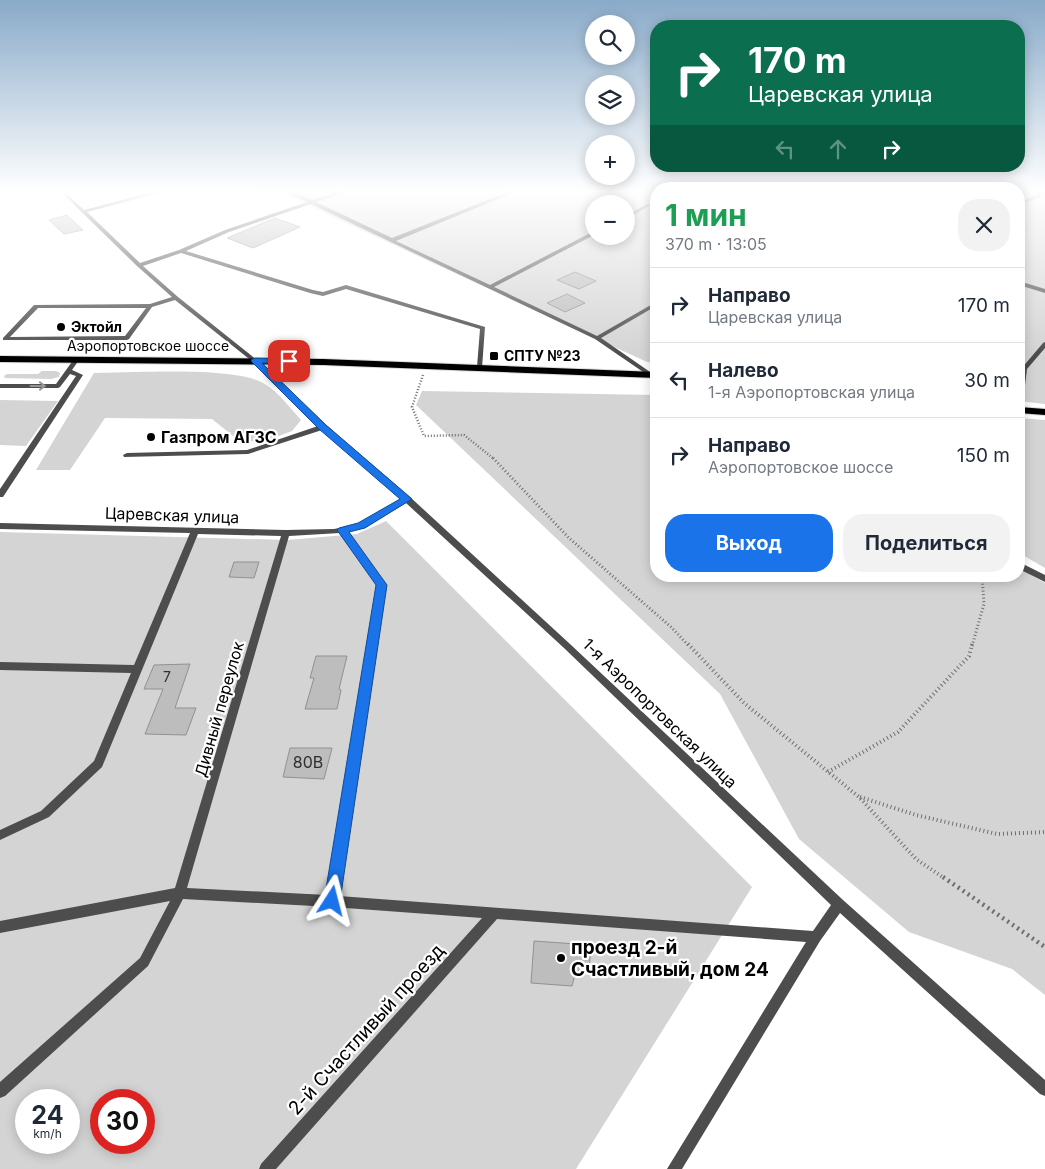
<!DOCTYPE html>
<html lang="ru">
<head>
<meta charset="utf-8">
<style>
	:root { --surface:#fff; --page:#f2f2f3; --text:#1f2937; --muted:#747a83; --line:#e0e1e3; --accent:#1a73e8 }
	body { margin:0; font-family:Inter,sans-serif; background:var(--page); color:var(--text); height:100vh; display:flex; flex-direction:column; font-size:19px; white-space:nowrap }
	* { box-sizing:border-box; margin:0 }
	p { font-size:16px; color:var(--muted) }
	.icon { flex:none; width:28px; height:28px; fill:none; stroke:currentColor; stroke-width:2; stroke-linecap:round; stroke-linejoin:round }
	.map { position:relative; flex:1; overflow:hidden }
	.side { position:absolute; left:650px; top:182px; width:375px; height:400px; display:flex; flex-direction:column; background:var(--surface); border-radius:20px; box-shadow:0 2px 12px #0003 }
	.side>* { flex:none }
	.banner { position:absolute; left:650px; top:20px; width:375px; height:152px; border-radius:20px; box-shadow:0 2px 12px #0003; background:#0b6e4f; color:#fff; overflow:hidden }
	.controls { position:absolute; left:585px; top:15px; display:grid; gap:10px }
	.controls a { display:grid; place-items:center; width:50px; height:50px; border-radius:50%; background:var(--surface); box-shadow:0 2px 12px #0003; font-size:25px }
	.speed { position:absolute; left:15px; top:1089px; display:flex; gap:10px; font-size:25px; font-weight:700; text-align:center }
	.speed>* { display:grid; place-content:center; width:65px; height:65px; border-radius:50%; background:var(--surface); box-shadow:0 2px 12px #0003; line-height:1 }
	.speed small { font-size:12px; font-weight:400 }
	.speed .limit { border:8px solid #d22; background:#fff; color:#111 }
	.pin { position:absolute; display:grid; place-items:center; width:42px; height:42px; color:#fff; margin:-21px; border-radius:10px; box-shadow:0 2px 8px #0006 }
	.me { position:absolute; width:55px; margin:-28px; rotate:9deg; stroke-linejoin:round; filter:drop-shadow(0 0 4px #0008) }
	.turn { display:flex; align-items:center; gap:18px; height:105px; padding:0 15px; font-size:22px }
	.turn .icon { width:65px; height:65px; stroke-width:2.5 }
	.turn b { display:block; font-size:35px; line-height:42px }
	.lanes { display:flex; align-items:center; height:48px; padding:0 15px; background:#0003; justify-content:center; gap:25px; direction:ltr }
	.lanes .off { opacity:.35 }
	.round { display:grid; place-items:center; flex:none; width:52px; height:52px; border-radius:20px; background:var(--page) }
	.head { display:flex; align-items:center; justify-content:space-between; height:85px; padding:0 15px }
	h1 { font-size:30px; font-weight:700; line-height:38px; color:#1e9e55 }
	.button { display:flex; gap:10px; margin-top:auto; padding:10px 15px }
	.button a { flex:1; height:58px; border-radius:20px; background:var(--accent); color:#fff; font-size:20px; font-weight:700; line-height:58px; text-align:center }
	.button a+a { background:var(--page); color:var(--text) }
	ul { padding:0; list-style:none }
	li { display:flex; align-items:center; gap:15px; height:75px; padding:0 15px; border-top:1px solid var(--line) }
	li div { flex:1 }
	li b { display:block; font-size:19px }
	li em { font-style:normal }
	.map>svg:first-child { display:block }
</style>
</head>
<body>
<div class="map">
<svg width="1045" height="1169" viewBox="0 0 1045 1169">
	<rect width="100%" height="100%" fill="#fff"/>
	<g fill="#d4d4d4" fill-rule="evenodd">
		<path d="M277,191h379v172l-9,-1zM594,204h32v32h-32z"/>
		<path d="M1019,191h26v213l-26,-3z"/>
		<path d="M42,371h14l4,2 -1,4 -8,2 -46,-1 -1,-2 3,-2h31z"/>
		<path d="M94,373c37,0 139,-7 169,10 15,8 27,25 38,37l-9,11 -29,11 -25,-2 -26,-21 -107,-1 -35,52h-34z"/>
		<path d="M422,391l234,4v181h363v-8l26,15v412l-33,-26 -103,-37 -110,-93 -79,-145 -304,-289z"/>
		<path d="M0,400l58,1 -32,45 -26,-1z"/>
		<path d="M1019,418l26,2v148l-26,-15z"/>
		<path d="M386,521l366,366 -176,282h-576v-637l287,8 70,-6zM26,1100h43v42h-43zM101,1100h43v42h-43z"/>
	</g>
	<g fill="#bdbdbd" stroke="#919191">
		<path d="M67,215l16,15 -19,4 -15,-14z"/>
		<path d="M275,218l25,9 -47,21 -26,-10z"/>
		<path d="M575,272l21,9 -17,8 -22,-9z"/>
		<path d="M567,294l18,9 -20,9 -18,-9z"/>
		<path d="M234,562h25l-5,16 -25,-1z"/>
		<path d="M316,656h31l-8,33 2,1 -4,19h-32l9,-31h-4z"/>
		<path d="M190,664l-15,44h21l-10,27 -41,-1 18,-45h-19l10,-24z"/>
		<path d="M290,748h42l-8,31 -41,-2z"/>
		<path d="M534,941l57,4 -2,26h-13l-4,15 -41,-3z"/>
	</g>
	<g fill="none" stroke-linecap="round" stroke-linejoin="round">
		<g stroke="#dbdbdb" stroke-width="2">
			<g id="major">
				<path d="M0,356l323,3 333,13v6l-333,-13 -323,-3z"/>
				<path d="M1019,407l26,2v6l-26,-2z"/>
			</g>
		</g>
		<path stroke="#6f6f6f" stroke-width="2.5" stroke-dasharray="1 2" stroke-linecap="butt" d="M423,375l-11,32 12,29 40,-1 30,24"/>
		<g stroke="#6f6f6f" stroke-width="3" stroke-dasharray="1 2.5" stroke-linecap="butt">
			<path d="M493,458l76,80 102,89 18,19"/>
			<path d="M972,646l12,-42 -2,-28"/>
		</g>
		<g stroke="#6f6f6f" stroke-width="4" stroke-dasharray="1 3" stroke-linecap="butt">
			<path d="M688,644l56,59 115,94 57,62 28,19"/>
			<path d="M828,772l70,-40 71,-76 3,-12"/>
			<path d="M860,797l56,18 81,19 48,-2"/>
		</g>
		<path stroke="#6f6f6f" stroke-width="4.5" stroke-dasharray="2 4" stroke-linecap="butt" d="M943,877l102,70"/>
		<g fill="#4d4d4d" fill-rule="evenodd">
			<path d="M60,191h4l20,19 72,-19h6v1l-75,20 53,51 39,-13 46,-20 82,-28 -21,-10v-1h5l21,9 29,-9h5v1l-30,10 76,36 118,-47h5v1l-119,49 94,44 104,-54v4l-100,52 103,49 59,-34v4l-55,32 52,36v2h-4l-54,-37 -284,-135 -82,28 -43,19 127,39 10,2 23,-7 139,42 -3,41h-4l-1,-1 3,-38 -134,-40 -23,7 -13,-3 -129,-40 -38,13 35,31 79,63 69,65 84,72 160,147 273,256 202,180v16l-5,-2 -200,-181 -20,28 -138,228h-15l139,-227 -309,-23 -221,250h-17l2,-5 221,-246 -150,-11 -149,-8 -35,67 -143,130 -5,2v-16l140,-124 30,-57 -170,32v-12l175,-33 106,-352 -83,-2 -96,233 -53,50 -49,23v-10l41,-19 53,-50 37,-88 -131,-3v-8l134,3 56,-132 -190,-4v-6l286,7 48,-1 24,-5 44,-25 -80,-69 -74,24 -124,3 -1,-2 4,-2 120,-3 71,-24 -65,-64 -78,-62 -23,7 -23,32 -2,1h-124v-2l31,-33 116,-1 22,-7 -35,-31zM38,308h108l-21,28 -115,1zM406,503l158,145 267,257 -18,26 -474,-35 46,-311 -38,-53 17,-4zM340,533l37,52 -50,310 -140,-7 102,-352z"/>
			<path d="M1045,191v3l-26,12v-3z"/>
			<path d="M647,204l4,1 -25,14v-3z"/>
			<path d="M1019,281l26,8v4l-26,-8z"/>
			<path d="M1045,342v6l-18,21 -5,41 -3,2v-28l2,-15 22,-26z"/>
			<path d="M76,358l3,2 -7,10 11,5 -80,122h-3v-8l76,-113 -6,-2 -10,13 -2,1h-58v-4h56l18,-25z"/>
			<path d="M1019,562l26,13v7l-26,-13z"/>
		</g>
		<use href="#major" fill="#000" fill-rule="evenodd"/>
	</g>
	<defs><path id="oneway-shaft" d="M-6 0H5M1.5-3L5.5 0L1.5 3" fill="none" stroke-width="1.6" stroke-linecap="round" stroke-linejoin="round" transform="scale(1.25)"/></defs>
	<use stroke="#949494" href="#oneway-shaft" transform="translate(38 386)"/>
	<linearGradient id="sky" x2="0" y2="1"><stop stop-color="#89aac9"/><stop offset="0.54" stop-color="#fff"/><stop offset="1" stop-color="#fff" stop-opacity="0"/></linearGradient>
	<rect width="1045" height="354" fill="url(#sky)"/>
	<path fill="#1a73e8" stroke="#114b97" d="M255,358l37,1v4l-3,1 -27,-1 64,62 86,74 -47,29 -16,4 38,53 -47,316 -3,6 -5,2 -5,-2 -3,-6 52,-316 -39,-55 2,-2 19,-5 42,-24 -81,-70 -67,-67 -1,-2z"/>
	<g fill="#000" stroke="#fff" stroke-width="2">
		<circle cx="61" cy="327" r="5"/>
		<rect x="489" y="351" width="10" height="10" rx="2.5"/>
		<circle cx="151" cy="437" r="5"/>
		<circle cx="561" cy="958" r="5"/>
	</g>
	<g text-anchor="middle" stroke-width="4.5" stroke-linejoin="round" paint-order="stroke">
		<g font-size="14" font-weight="bold" fill="#000" stroke="#fff" text-anchor="start">
			<text x="71" y="332">Эктойл</text>
			<text x="504" y="361">СПТУ №23</text>
		</g>
		<g font-size="14" fill="#000" stroke="#fff">
			<text x="148" y="351">Аэропортовское шоссе</text>
		</g>
		<g font-size="14" fill="#2f2f2f">
			<text x="167" y="682">7</text>
		</g>
		<g font-size="16" font-weight="bold" fill="#000" stroke="#fff" text-anchor="start">
			<text x="161" y="443">Газпром АГЗС</text>
		</g>
		<g font-size="16" fill="#000" stroke="#fff">
			<text transform="translate(172 515) rotate(2)" y="6">Царевская улица</text>
			<text transform="translate(219 709) rotate(-74)" y="6">Дивный переулок</text>
			<text transform="translate(660 713) rotate(44)" y="6">1-я Аэропортовская улица</text>
		</g>
		<g font-size="16" fill="#2f2f2f">
			<text x="308" y="768">80В</text>
		</g>
		<g font-size="19" font-weight="bold" fill="#000" stroke="#fff" text-anchor="start">
			<text x="571" y="954">проезд 2-й<tspan x="571" dy="22">Счастливый, дом 24</tspan></text>
		</g>
		<g font-size="19" fill="#000" stroke="#fff">
			<text transform="translate(366 1029) rotate(-48)" y="7">2-й Счастливый проезд</text>
		</g>
	</g>
</svg>
<div class="controls">
<a><svg class="icon" aria-label="search" viewBox="0 0 24 24"><circle cx="10" cy="10" r="6"/><path d="M15 15l6 6"/></svg></a>
<a><svg class="icon" aria-label="layers" viewBox="0 0 24 24"><path d="M12 4l9 5-9 5-9-5zM3 14l9 5 9-5"/></svg></a>
<a>+</a>
<a>−</a>
</div>
<div class="speed"><div>24<small>km/h</small></div><div class="limit">30</div></div>
<div class="pin" style="left:289px;top:361px;background:#d93025"><svg class="icon" aria-label="arrive" viewBox="0 0 24 24"><path d="M6 21V4h12l-3 4 3 4H6"/></svg></div>
<svg class="me" style="left:332px;top:901px" viewBox="-20 -20 40 40"><path d="M0-17L14 15 0 8-14 15z" fill="#1a73e8" stroke="#fff" stroke-width="4"/></svg>
<div class="banner">
<div class="turn"><svg class="icon" aria-label="right" viewBox="0 0 24 24"><path d="M7 20v-9h11M14 6l5 5-5 5"/></svg><div><b>170 m</b>Царевская улица</div></div>
<div class="lanes"><svg class="icon off" aria-label="left" viewBox="0 0 24 24"><path d="M17 20v-9H6M10 6l-5 5 5 5"/></svg><svg class="icon off" aria-label="ahead" viewBox="0 0 24 24"><path d="M12 20V5M6 11l6-6 6 6"/></svg><svg class="icon" aria-label="right" viewBox="0 0 24 24"><path d="M7 20v-9h11M14 6l5 5-5 5"/></svg></div>
</div>
<section class="side">
<div class="head"><div><h1>1 мин</h1><p>370 m · 13:05</p></div><a class="round"><svg class="icon" aria-label="close" viewBox="0 0 24 24"><path d="M6 6l12 12M18 6L6 18"/></svg></a></div>
<ul>
<li><svg class="icon" aria-label="right" viewBox="0 0 24 24"><path d="M7 20v-9h11M14 6l5 5-5 5"/></svg><div><b>Направо</b><p>Царевская улица</p></div><em>170 m</em></li>
<li><svg class="icon" aria-label="left" viewBox="0 0 24 24"><path d="M17 20v-9H6M10 6l-5 5 5 5"/></svg><div><b>Налево</b><p>1-я Аэропортовская улица</p></div><em>30 m</em></li>
<li><svg class="icon" aria-label="right" viewBox="0 0 24 24"><path d="M7 20v-9h11M14 6l5 5-5 5"/></svg><div><b>Направо</b><p>Аэропортовское шоссе</p></div><em>150 m</em></li>
</ul>
<div class="button"><a>Выход</a><a>Поделиться</a></div>
</section>
</div>
</body>
</html>
